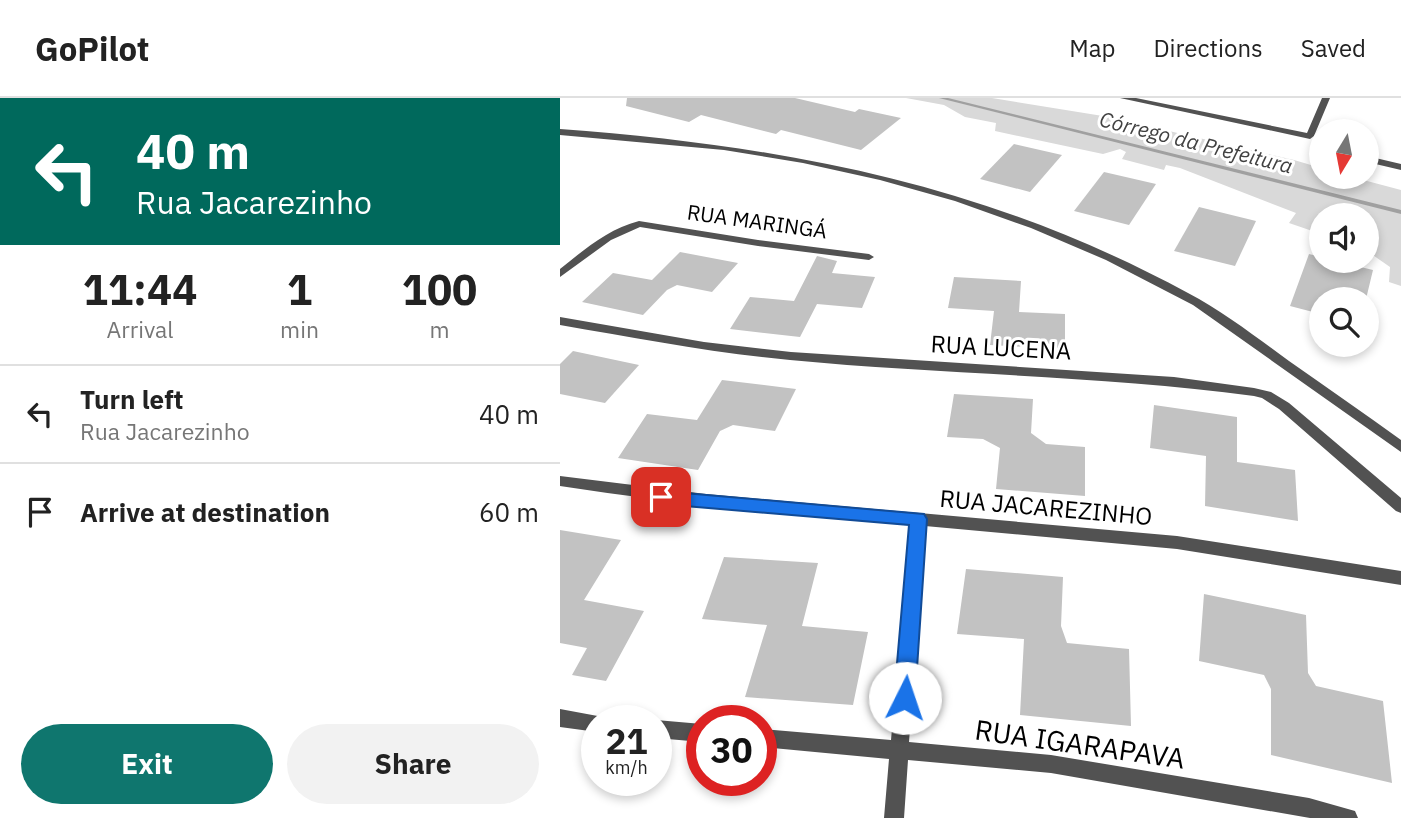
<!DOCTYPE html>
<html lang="en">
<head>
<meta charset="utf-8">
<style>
	:root { --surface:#fff; --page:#f2f2f2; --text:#222; --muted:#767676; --line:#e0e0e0; --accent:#0f766e }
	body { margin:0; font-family:"IBM Plex Sans",sans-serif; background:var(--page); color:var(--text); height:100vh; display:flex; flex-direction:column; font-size:26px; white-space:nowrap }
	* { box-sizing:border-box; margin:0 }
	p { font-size:23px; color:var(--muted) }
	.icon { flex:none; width:38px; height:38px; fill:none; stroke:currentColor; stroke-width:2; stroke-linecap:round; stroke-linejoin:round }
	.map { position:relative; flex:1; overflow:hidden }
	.panel { display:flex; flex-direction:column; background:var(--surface); width:560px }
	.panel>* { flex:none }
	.banner { background:#00695c; color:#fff; overflow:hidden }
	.needle { width:46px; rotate:190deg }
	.buttons { position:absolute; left:749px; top:21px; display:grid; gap:14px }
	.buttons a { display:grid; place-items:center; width:70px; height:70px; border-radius:50%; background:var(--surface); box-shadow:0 4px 10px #0003; font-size:35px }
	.speed { position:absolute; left:21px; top:607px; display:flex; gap:14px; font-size:35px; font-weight:700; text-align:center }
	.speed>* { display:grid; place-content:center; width:91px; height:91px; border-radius:50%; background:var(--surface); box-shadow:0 4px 10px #0003; line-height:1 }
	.speed small { font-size:18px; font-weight:400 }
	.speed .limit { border:10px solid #d22; background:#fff; color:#111 }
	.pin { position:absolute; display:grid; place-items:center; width:60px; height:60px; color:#fff; margin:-30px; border-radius:14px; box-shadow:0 4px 10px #0006 }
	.me { position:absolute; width:77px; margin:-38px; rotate:4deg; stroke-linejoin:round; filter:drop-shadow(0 0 5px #0008) }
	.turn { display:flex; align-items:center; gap:24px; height:147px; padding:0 21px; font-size:32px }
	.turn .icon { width:91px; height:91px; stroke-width:2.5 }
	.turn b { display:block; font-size:49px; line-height:60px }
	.eta { display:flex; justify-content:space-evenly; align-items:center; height:119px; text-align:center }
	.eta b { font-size:42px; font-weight:700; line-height:49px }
	.button { display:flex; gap:14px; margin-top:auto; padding:14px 21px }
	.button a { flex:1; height:80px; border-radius:42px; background:var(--accent); color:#fff; font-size:28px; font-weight:700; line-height:80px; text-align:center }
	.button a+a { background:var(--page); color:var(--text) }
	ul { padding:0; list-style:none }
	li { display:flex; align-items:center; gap:21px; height:98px; padding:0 21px; border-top:2px solid var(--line) }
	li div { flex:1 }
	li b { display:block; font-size:26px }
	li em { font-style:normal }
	header { display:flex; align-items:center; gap:42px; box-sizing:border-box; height:98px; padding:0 35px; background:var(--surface); border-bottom:2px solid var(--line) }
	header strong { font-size:33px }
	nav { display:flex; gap:38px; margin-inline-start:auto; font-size:24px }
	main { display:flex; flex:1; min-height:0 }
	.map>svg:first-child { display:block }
</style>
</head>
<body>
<header>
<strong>GoPilot</strong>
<nav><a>Map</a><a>Directions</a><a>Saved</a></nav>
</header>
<main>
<section class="panel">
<div class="banner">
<div class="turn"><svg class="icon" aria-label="left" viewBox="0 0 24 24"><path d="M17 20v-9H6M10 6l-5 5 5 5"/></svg><div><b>40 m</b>Rua Jacarezinho</div></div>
</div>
<div class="eta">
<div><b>11:44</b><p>Arrival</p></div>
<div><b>1</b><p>min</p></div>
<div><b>100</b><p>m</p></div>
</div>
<ul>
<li><svg class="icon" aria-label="left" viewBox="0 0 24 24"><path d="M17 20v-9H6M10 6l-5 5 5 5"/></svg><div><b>Turn left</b><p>Rua Jacarezinho</p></div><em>40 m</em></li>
<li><svg class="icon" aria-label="arrive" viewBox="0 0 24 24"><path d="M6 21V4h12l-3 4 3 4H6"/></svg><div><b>Arrive at destination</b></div><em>60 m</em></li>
</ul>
<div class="button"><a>Exit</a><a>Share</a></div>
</section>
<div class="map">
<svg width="841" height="720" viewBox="0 0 841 720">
	<rect width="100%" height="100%" fill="#fff"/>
	<path fill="#d9d9d9" d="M346,0h86l117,19 185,43 27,8v9h31l49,13v96l-12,-4 1,-15 -23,-16v-36h-46v19l-32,-11 7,-10 -116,-45 -14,-3 -2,5 -42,-11 4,-7 -6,-3 -17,5 -108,-23 1,-8 -31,-6 -21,-12z"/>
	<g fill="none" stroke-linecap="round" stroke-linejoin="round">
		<path fill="#a0a0a0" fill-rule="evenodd" d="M379,0h9l453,112v4z"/>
	</g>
	<g fill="#c2c2c2">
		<path d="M67,0h168l60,14 4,-3 42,9 -40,32 -80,-20 -5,4 -75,-19 -12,7 -63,-16z"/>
		<path d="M454,46l48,11 -32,37 -50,-13z"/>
		<path d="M544,74l52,12 -27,41 -55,-14z"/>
		<path d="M639,109l57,14 -21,45 -61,-15z"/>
		<path d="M120,154l58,11 -26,29 -35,-7 -10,5 -24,25 -61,-13 31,-29 39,7z"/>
		<path d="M749,156l12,3v4h15l37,9 -7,29h-45v4l-4,-2 -4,11 -23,-6z"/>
		<path d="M257,158l20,5 -5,12 43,4 -13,31 -45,-4 -17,33 -70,-8 20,-32 44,4z"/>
		<path d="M394,179l67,4 -2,31 46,2v35l-75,-4 4,-34 -46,-3z"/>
		<path d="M13,253l66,14 -34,38 -45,-9v-30z"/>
		<path d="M162,282l74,9 -21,42 -42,-6 -13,6 -22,39 -80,-12 29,-44 50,6z"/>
		<path d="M394,296l79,5 -2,34 15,11 39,3v49l-89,-7 4,-41 -17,-9 -36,-2z"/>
		<path d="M594,307l83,12v45l58,8 3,51 -93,-15 1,-50 -56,-8z"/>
		<path d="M0,432l61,10 -37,60 60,11 -38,70 -34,-6 15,-27 -27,-5z"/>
		<path d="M164,459l94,6 -16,63 66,6 -15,73 -108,-8 22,-72 -65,-6z"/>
		<path d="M406,471l97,8 -2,49 6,17 62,6 2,77 -111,-11 4,-76 -67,-5z"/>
		<path d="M644,496l102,21 2,58 8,13 67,15 9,82 -121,-28v-66l-7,-14 -65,-14z"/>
	</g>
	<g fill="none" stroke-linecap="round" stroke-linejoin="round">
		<g fill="#525252" fill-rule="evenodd">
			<path d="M560,0h16l171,35 15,-35h8l-16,38 -4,3z"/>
			<path d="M0,31c226,17 427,55 628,164 36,19 68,44 101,68 37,26 75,52 112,79v12l-208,-147 -87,-45 -75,-32 -76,-27 -75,-21 -77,-17 -79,-13 -164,-15z"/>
			<path d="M807,58l34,8v6l-34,-8z"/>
			<path d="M79,123l119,19 111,14 5,3 -5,3 -111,-14 -118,-19 -29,13 -51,37v-8c25,-20 48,-40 79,-48z"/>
			<path d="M0,219l144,25 87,10 383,25 80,11 17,4 18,11 112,95v15l-5,-2 -117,-102 -17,-11 -8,-2c-154,-21 -309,-21 -464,-36 -77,-7 -154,-22 -230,-35z"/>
			<path d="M0,378l146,18 471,42 224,35v14l-224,-36 -252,-23 -16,216 142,13 258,43 46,13 3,7h-48l-259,-45 -143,-13 -4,58h-20l5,-59 -128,-12v-18l130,11 19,-216c-117,-9 -234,-20 -350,-38z"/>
			<path d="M0,611l43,8 2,4h-8v11l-37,-5z"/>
			<path d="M96,622l46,4v18l-46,-4v-17h-2z"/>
		</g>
	</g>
	<path fill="#1a73e8" stroke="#114b97" stroke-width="2" d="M101,393l263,23 3,5 -12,179 -3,7 -7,3 -8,-3 -3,-7 15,-173 -248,-21 -6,-2 -2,-5 2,-4z"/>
	<g text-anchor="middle" stroke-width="6" stroke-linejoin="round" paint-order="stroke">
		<g font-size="21" font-style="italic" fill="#414141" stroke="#fff">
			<text transform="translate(636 45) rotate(14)" y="7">Córrego da Prefeitura</text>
		</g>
		<g font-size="21" fill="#000" stroke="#fff">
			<text transform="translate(197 124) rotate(8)" y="7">RUA MARINGÁ</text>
		</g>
		<g font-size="24" fill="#000" stroke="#fff">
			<text transform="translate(441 250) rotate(3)" y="8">RUA LUCENA</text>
			<text transform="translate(486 410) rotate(5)" y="8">RUA JACAREZINHO</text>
		</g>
		<g font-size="28" fill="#000" stroke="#fff">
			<text transform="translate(520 646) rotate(8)" y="10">RUA IGARAPAVA</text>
		</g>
	</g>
</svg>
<div class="buttons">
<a><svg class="needle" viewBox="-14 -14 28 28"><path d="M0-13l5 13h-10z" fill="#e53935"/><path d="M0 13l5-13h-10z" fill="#767676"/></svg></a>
<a><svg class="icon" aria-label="sound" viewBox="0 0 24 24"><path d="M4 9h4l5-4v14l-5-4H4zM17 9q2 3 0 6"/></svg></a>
<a><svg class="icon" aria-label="search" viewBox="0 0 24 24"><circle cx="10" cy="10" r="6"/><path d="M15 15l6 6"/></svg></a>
</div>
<div class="speed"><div>21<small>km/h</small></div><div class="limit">30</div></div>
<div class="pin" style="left:101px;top:399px;background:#d93025"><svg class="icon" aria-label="arrive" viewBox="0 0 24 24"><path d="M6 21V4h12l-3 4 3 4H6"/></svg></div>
<svg class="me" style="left:345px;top:600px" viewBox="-20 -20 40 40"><circle r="19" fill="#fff"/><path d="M0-13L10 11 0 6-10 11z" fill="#1a73e8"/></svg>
</div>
</main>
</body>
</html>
